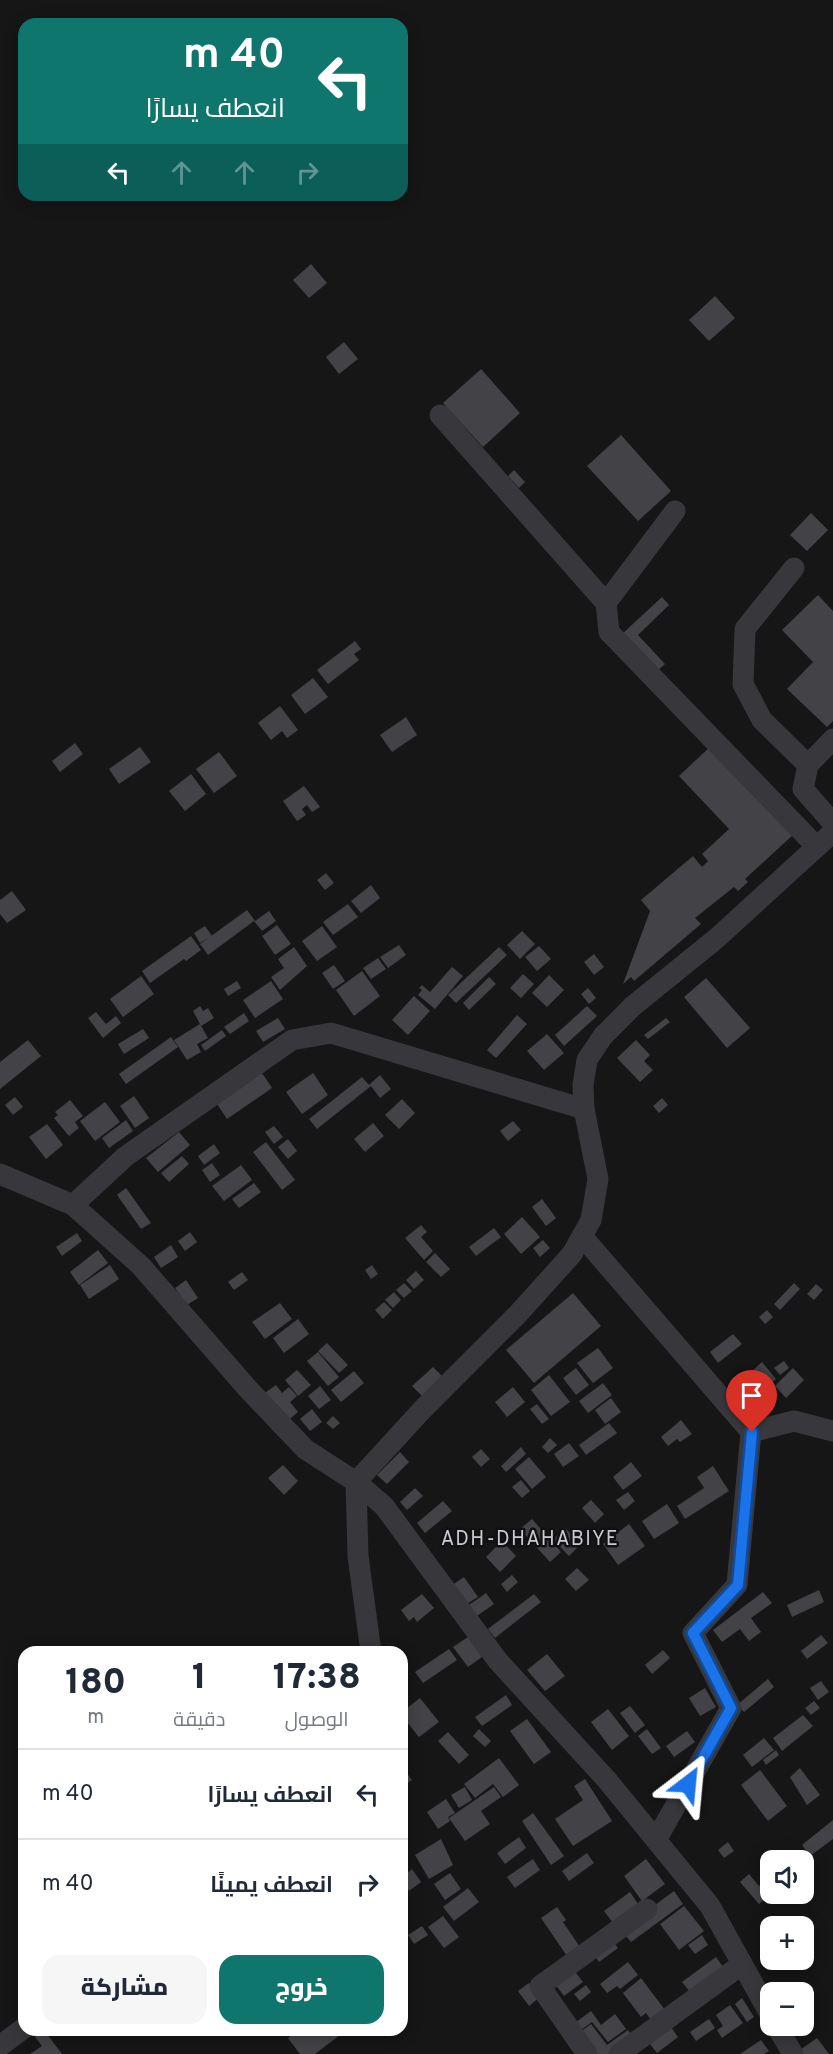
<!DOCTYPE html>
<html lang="ar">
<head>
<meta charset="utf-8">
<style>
	:root { --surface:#fff; --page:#f6f6f7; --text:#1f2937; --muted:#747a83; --line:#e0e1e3; --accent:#0f766e }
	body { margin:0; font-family:Overpass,Cairo,sans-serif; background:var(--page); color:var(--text); direction:rtl; height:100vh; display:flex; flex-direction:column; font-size:22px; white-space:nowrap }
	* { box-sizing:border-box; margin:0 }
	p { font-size:20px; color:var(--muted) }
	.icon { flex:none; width:33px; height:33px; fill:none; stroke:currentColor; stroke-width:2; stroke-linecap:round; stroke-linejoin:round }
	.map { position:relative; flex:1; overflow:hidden; direction:ltr }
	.sheet { position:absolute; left:18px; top:1646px; width:390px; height:390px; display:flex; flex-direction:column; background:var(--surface); border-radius:18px; box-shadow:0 3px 15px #0003; direction:rtl }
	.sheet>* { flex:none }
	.banner { position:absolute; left:18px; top:18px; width:390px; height:183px; border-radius:18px; box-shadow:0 3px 15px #0003; direction:rtl; background:#0f766e; color:#fff; overflow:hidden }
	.fabs { position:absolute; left:760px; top:1850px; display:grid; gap:12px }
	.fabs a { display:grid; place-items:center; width:54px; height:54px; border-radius:12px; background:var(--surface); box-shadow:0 3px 15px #0003; font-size:30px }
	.pin { position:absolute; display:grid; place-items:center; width:51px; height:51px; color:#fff; margin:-62px -26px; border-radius:50% 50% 50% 0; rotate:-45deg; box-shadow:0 0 6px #0007 }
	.pin .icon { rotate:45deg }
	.me { position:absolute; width:66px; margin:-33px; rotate:29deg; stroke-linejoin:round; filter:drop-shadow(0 0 4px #0008) }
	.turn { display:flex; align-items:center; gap:21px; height:126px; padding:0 24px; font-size:27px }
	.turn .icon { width:78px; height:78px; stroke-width:2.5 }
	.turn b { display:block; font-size:42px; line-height:51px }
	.lanes { display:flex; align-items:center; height:57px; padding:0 24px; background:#0003; justify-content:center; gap:30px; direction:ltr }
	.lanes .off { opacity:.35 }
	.eta { display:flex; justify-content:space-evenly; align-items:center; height:102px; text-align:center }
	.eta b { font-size:36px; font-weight:800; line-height:42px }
	.action { display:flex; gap:12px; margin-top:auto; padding:12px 24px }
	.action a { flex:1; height:69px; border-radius:18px; background:var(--accent); color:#fff; font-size:24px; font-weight:800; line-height:69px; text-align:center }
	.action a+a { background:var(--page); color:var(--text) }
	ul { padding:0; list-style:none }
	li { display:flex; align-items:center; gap:18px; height:90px; padding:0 24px; border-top:2px solid var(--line) }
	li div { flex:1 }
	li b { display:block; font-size:22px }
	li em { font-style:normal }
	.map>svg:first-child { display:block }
</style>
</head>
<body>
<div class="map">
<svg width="833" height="2054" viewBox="0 0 833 2054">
	<rect width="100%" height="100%" fill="#161617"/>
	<g fill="#434347">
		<path d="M311,264l16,19 -18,15 -16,-18z"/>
		<path d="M715,296l20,22 -26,23 -20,-21z"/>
		<path d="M344,342l14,17 -19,15 -13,-17z"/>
		<path d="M481,369l39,44 -37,34 -40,-44z"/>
		<path d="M621,435l50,56 -33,30 -51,-55z"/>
		<path d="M514,470l11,12 -6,6 -11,-12z"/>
		<path d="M811,513l17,17 -21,21 -17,-16z"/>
		<path d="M818,595l15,16v110l-6,6 -40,-38 26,-27 -31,-32z"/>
		<path d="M662,597l7,8 -31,30 27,29 -9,8 -35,-37z"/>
		<path d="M355,641l6,8 -7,5 5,6 -31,24 -11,-14z"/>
		<path d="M313,678l15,19 -23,17 -14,-19z"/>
		<path d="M280,706l18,24 -11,8 -5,-7 -11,9 -13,-17z"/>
		<path d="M406,717l11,18 -25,17 -12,-17z"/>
		<path d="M75,743l8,11 -23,18 -8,-11z"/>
		<path d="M712,745l82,89 -49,45 3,3 -10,9 -4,-4 -39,31 6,6 -67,57 -3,-4 -8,7 27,-73 -9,-11 52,-44 9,11 6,-6 -6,-7 27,-25 -50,-53z"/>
		<path d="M140,747l11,15 -32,22 -10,-15z"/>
		<path d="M219,752l18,24 -23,17 -18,-24z"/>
		<path d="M191,774l15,20 -21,17 -16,-20z"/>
		<path d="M304,786l16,21 -8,5 -5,-7 -5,4 4,6 -9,6 -14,-20z"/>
		<path d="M326,873l8,10 -9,7 -8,-10z"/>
		<path d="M371,885l9,13 -19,15 -10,-12z"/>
		<path d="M12,891l14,19 -19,13 -7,-9v-14z"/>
		<path d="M348,904l10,13 -25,18 -10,-13z"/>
		<path d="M247,910l8,11 14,-10 7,10 -14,10 -8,-10 -46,34 -8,-11z"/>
		<path d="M277,925l14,19 -16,11 -13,-19z"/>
		<path d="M205,926l7,10 -12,7 -6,-10z"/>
		<path d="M322,926l15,21 -20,14 -15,-20z"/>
		<path d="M522,931l13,13 -15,15 -13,-14z"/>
		<path d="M191,936l10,14 -15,11 -2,-2 -34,24 -8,-12z"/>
		<path d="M399,945l7,10 -18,13 -8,-11z"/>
		<path d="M539,946l12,13 -14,12 -12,-14z"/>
		<path d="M294,947l13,19 -27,24 -9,-13 13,-9 -6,-9z"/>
		<path d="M499,947l8,8 -51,48 -8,-8z"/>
		<path d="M594,954l10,13 -10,8 -10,-13z"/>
		<path d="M378,958l8,11 -15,10 -8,-11z"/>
		<path d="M334,965l11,16 -12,8 -11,-16z"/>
		<path d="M452,967l11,9 -28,33 -17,-14 4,-5 -3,-2 3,-3 8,7z"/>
		<path d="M362,971l18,25 -26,20 -18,-26z"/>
		<path d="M523,974l11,10 -13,14 -11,-10z"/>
		<path d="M549,975l15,15 -17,17 -15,-14z"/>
		<path d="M141,976l13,18 -31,23 -13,-18z"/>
		<path d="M489,977l7,7 -27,26 -6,-7z"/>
		<path d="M706,978l44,50 -23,20 -43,-51z"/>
		<path d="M237,981l4,7 -13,8 -4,-7z"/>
		<path d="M271,981l12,18 -28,19 -12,-18z"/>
		<path d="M588,988l8,10 -7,6 -8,-10z"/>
		<path d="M414,996l16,15 -22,24 -16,-15z"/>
		<path d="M200,1006l3,5 5,-3 6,10 -13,8 -8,-15z"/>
		<path d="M587,1006l10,10 -33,30 -9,-11z"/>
		<path d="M96,1012l10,12 10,-8 5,7 -18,15 -15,-20z"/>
		<path d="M244,1013l5,8 -19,13 -6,-7z"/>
		<path d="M517,1015l10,9 -31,34 -9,-8z"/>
		<path d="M278,1018l7,11 -22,13 -7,-11z"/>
		<path d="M666,1018l4,4 -22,17 -4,-4z"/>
		<path d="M200,1024l8,14 -11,6 4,8 -14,8 -13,-20z"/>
		<path d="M143,1029l6,9 -25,16 -6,-10z"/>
		<path d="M222,1030l4,6 -21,15 -4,-6z"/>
		<path d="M547,1034l17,19 -20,17 -17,-19z"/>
		<path d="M171,1037l7,10 -52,37 -7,-10z"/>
		<path d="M28,1040l13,16 -41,33v-27z"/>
		<path d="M636,1040l14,15 -6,6 9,9 -13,12 -23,-24z"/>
		<path d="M260,1070l12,18 -45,31 -12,-18z"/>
		<path d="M313,1073l15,22 -26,19 -16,-22z"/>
		<path d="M380,1075l11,14 -11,9 -9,-12 -54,43 -8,-10 53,-42 7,8z"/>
		<path d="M134,1096l15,22 -14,10 -15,-22z"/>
		<path d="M15,1097l8,10 -10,8 -8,-10z"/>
		<path d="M662,1098l6,7 -9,8 -6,-7z"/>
		<path d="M402,1099l13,14 -16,16 -14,-14z"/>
		<path d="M70,1100l13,16 -8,6 4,6 -10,8 -15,-18 4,-3 -3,-3z"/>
		<path d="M105,1102l15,20 -25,19 -15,-20z"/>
		<path d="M126,1120l7,11 -24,17 -7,-10z"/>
		<path d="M513,1121l8,9 -13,11 -8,-10z"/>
		<path d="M373,1123l11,13 -19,16 -11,-13z"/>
		<path d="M47,1124l16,21 -17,14 -17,-22z"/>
		<path d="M274,1126l9,11 -9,7 -9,-12z"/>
		<path d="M179,1132l11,13 -32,27 -12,-14z"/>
		<path d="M288,1139l9,12 -9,8 -10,-12z"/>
		<path d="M266,1142l29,38 -13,10 -29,-38z"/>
		<path d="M214,1144l6,9 -16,12 -6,-9z"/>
		<path d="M182,1156l7,8 -20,18 -8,-9z"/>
		<path d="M212,1163l8,12 -10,7 -8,-12z"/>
		<path d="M241,1165l11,15 -28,21 -12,-15z"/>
		<path d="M254,1183l7,9 -22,16 -7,-9z"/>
		<path d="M126,1188l25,35 -10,6 -24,-34z"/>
		<path d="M542,1199l14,19 -10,8 -14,-19z"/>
		<path d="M522,1217l18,20 -19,17 -17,-20z"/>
		<path d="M421,1225l6,7 -6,5 12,14 -9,9 -19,-22z"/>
		<path d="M494,1228l7,9 -25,19 -7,-9z"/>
		<path d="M190,1232l7,10 -12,9 -7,-10z"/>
		<path d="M77,1233l5,8 -20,15 -6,-9z"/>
		<path d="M543,1240l7,8 -10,9 -7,-9z"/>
		<path d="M171,1245l7,12 -17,11 -7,-11z"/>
		<path d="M98,1250l10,13 -29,22 -9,-13z"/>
		<path d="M435,1253l15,16 -9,8 -15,-15z"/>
		<path d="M110,1265l9,14 -30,20 -9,-14z"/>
		<path d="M372,1265l6,9 -7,5 -6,-9z"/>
		<path d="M416,1271l8,9 -10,9 -8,-9z"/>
		<path d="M242,1272l6,8 -14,10 -6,-8z"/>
		<path d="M186,1280l12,18 -11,7 -12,-17z"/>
		<path d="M404,1283l8,8 -8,7 -8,-8z"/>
		<path d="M794,1283l6,6 -20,21 -6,-6z"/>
		<path d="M816,1284l7,6 -9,10 -7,-6z"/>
		<path d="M394,1292l7,8 -8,8 -8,-8z"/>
		<path d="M573,1293l28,33 -67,57 -28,-33z"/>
		<path d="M384,1302l8,8 -9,9 -8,-9z"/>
		<path d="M280,1303l12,16 -27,20 -13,-17z"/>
		<path d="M767,1310l6,7 -8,7 -6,-7z"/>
		<path d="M298,1319l11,15 -25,19 -11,-15z"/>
		<path d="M733,1334l9,10 -24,19 -8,-11z"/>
		<path d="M327,1343l21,22 -9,8 -21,-22z"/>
		<path d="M598,1348l15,20 -20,15 -16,-20z"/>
		<path d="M318,1352l21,25 -11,9 -21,-25z"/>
		<path d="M784,1361l5,7 -9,7 -6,-7z"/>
		<path d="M762,1362l14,17 -10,8 -14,-16z"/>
		<path d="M433,1367l10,10 -20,20 -11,-11z"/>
		<path d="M576,1368l13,17 -13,10 -13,-17z"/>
		<path d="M793,1368l11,12 -18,18 -11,-12z"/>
		<path d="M297,1370l14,15 -13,11 -13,-16z"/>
		<path d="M354,1371l10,12 -23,19 -10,-12z"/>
		<path d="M549,1375l21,27 -19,14 -20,-26z"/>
		<path d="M603,1383l9,12 -24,18 -9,-12z"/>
		<path d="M276,1385l6,8 7,-6 8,9 -7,6 8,10 -13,11 -23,-28z"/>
		<path d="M320,1386l11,14 -12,9 -11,-13z"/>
		<path d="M513,1387l12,15 -18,15 -12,-15z"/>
		<path d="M611,1398l10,14 -16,12 -10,-14z"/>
		<path d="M537,1404l12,15 -7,5 -12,-15z"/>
		<path d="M312,1409l10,13 -12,9 -10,-12z"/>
		<path d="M333,1416l7,7 -7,6 -7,-6z"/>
		<path d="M681,1420l11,14 -12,8 -3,-3 -9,7 -7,-9z"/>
		<path d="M609,1423l8,10 -31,22 -7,-10z"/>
		<path d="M550,1438l7,7 -9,8 -6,-6z"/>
		<path d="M569,1443l10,13 -16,11 -9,-13z"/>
		<path d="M521,1447l5,7 -20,18 -5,-6z"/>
		<path d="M481,1449l9,10 -9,8 -9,-10z"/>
		<path d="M400,1452l9,10 -22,22 -10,-9z"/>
		<path d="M529,1457l17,20 -14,12 -17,-20z"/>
		<path d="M631,1462l11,14 -19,14 -10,-13z"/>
		<path d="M283,1465l15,16 -14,14 -16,-17z"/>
		<path d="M713,1466l16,25 -44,28 -8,-13 27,-18 -7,-11z"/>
		<path d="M521,1480l9,11 -8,7 -10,-11z"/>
		<path d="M415,1488l8,8 -16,14 -7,-8z"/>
		<path d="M628,1492l7,9 -11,9 -8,-10z"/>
		<path d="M591,1500l13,14 -9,9 -13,-15z"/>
		<path d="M443,1501l9,10 -27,22 -8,-10z"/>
		<path d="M667,1504l12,19 -25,16 -12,-18z"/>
		<path d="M532,1519l29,33 -11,10 -30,-33z"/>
		<path d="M629,1524l16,22 -27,19 -15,-21z"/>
		<path d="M565,1528l16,16 -12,12 -16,-16z"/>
		<path d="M502,1541l14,15 -16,16 -14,-15z"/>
		<path d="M577,1568l12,12 -13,11 -11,-12z"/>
		<path d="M512,1575l6,7 -11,10 -6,-8z"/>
		<path d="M464,1577l14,20 -13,8 -14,-19z"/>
		<path d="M819,1590l5,12 -32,15 -5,-12z"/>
		<path d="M763,1592l9,11 -21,15 10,14 -12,9 -9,-12 -18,13 -9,-12z"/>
		<path d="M486,1593l8,11 -20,14 -8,-11z"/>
		<path d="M422,1594l12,14 -17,14 -3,-5 -5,4 -8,-11z"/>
		<path d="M534,1594l7,8 -46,36 -7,-9z"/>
		<path d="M821,1635l7,8 -21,16 -6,-8z"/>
		<path d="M468,1637l14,20 -14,10 -15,-20z"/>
		<path d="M449,1649l8,11 -34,23 -8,-11z"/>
		<path d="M663,1650l7,8 -18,16 -7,-9z"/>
		<path d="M547,1654l18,22 -20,15 -18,-21z"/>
		<path d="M768,1679l6,8 -30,25 -7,-7z"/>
		<path d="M821,1681l8,11 -11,8 -8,-12z"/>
		<path d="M705,1688l11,19 -16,9 -11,-18z"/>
		<path d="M506,1695l6,10 -30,21 -7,-9z"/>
		<path d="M420,1698l19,24 -20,15 -17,-21v-4z"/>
		<path d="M814,1701l6,7 -9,7 -6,-7z"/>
		<path d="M630,1706l15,19 -10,8 -15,-20z"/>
		<path d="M608,1709l21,27 -17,14 -21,-28z"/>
		<path d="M803,1715l10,11 -31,25 -9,-13z"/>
		<path d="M527,1719l24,33 -17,12 -24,-33z"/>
		<path d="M479,1729l12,12 -6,6 -12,-11z"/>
		<path d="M647,1729l14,19 -9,6 -14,-18z"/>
		<path d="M687,1731l8,11 -21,15 -8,-11z"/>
		<path d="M448,1732l21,23 -10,9 -21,-23z"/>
		<path d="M764,1738l10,12 -22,17 -9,-12z"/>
		<path d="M776,1750l3,5 -13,10 -3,-5z"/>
		<path d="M499,1758l20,27 -16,12 -10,-13 -18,14 -11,-14z"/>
		<path d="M402,1767l10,13 -10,7z"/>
		<path d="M800,1768l20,27 -13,10 -17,-28z"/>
		<path d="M760,1770l27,36 -19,15 -27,-36z"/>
		<path d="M585,1779l27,42 -39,25 -18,-27 28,-19 -9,-14z"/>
		<path d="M465,1787l7,13 -13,8 -8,-13z"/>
		<path d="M494,1787l7,10 -20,14 9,13 -25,17 -16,-23z"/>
		<path d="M446,1799l9,14 -7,4 2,4 -12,8 -11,-17z"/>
		<path d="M533,1813l31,43 -13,9 -29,-44z"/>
		<path d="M833,1820v19l-23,17 -8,-11z"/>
		<path d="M519,1837l7,11 -21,16 -8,-11z"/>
		<path d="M441,1839l12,26 -24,14 -14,-24z"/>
		<path d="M728,1842l6,9 -10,7 -6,-8z"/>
		<path d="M587,1853l7,10 -25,18 -7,-10z"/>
		<path d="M533,1859l7,11 -25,18 -8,-11z"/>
		<path d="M646,1859l19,25 -23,17 -18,-25z"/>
		<path d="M412,1869l9,13 -12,9 -7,-14z"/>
		<path d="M450,1873l11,16 -16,11 -11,-16z"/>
		<path d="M749,1874l10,12 12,-11v18l-12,11 -19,-22z"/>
		<path d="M468,1888l11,14 -25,19 -11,-14z"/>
		<path d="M674,1891l9,13 -52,38 -10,-12z"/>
		<path d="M630,1892l8,12 -25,19 -9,-12z"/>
		<path d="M684,1906l20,25 -25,19 -19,-26z"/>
		<path d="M557,1907l9,13 -3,2 17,25 -13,9 -26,-38z"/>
		<path d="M443,1916l16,21 -15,11 -16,-21z"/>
		<path d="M422,1926l6,9 -14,9 -6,-9z"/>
		<path d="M702,1935l6,10 -13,9 -7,-9z"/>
		<path d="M610,1938l8,10 -19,14 -7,-10z"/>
		<path d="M716,1957l7,10 -33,25 -8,-10z"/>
		<path d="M628,1962l10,13 -18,14 -3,-3 -10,7 -7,-9z"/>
		<path d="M573,1969l10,13 -19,14 -9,-12z"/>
		<path d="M641,1978l24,32 -14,10 -5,-7 -5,4 -18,-24z"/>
		<path d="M529,1983l11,14 -11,9 -11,-15z"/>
		<path d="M586,1985l5,7 -11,9 -6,-7z"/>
		<path d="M742,1998l12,19 -7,5 -12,-18z"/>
		<path d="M730,2005l13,18 -21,15 -5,-8 6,-4 -7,-11z"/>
		<path d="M591,2011l10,14 14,-11 11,15 -18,13 -16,-20 -14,10 -6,-7z"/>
		<path d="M709,2019l6,9 -19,13 -6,-9z"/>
		<path d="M668,2023l10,14 -21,16 -11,-14z"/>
		<path d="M591,2024l16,21 21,-15 5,7 -23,17h-13l-17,-22z"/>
		<path d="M44,2030l18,24h-32l12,-8 -7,-9z"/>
		<path d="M299,2030h37l4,5 -25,19h-15l-12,-16z"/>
		<path d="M817,2038l12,16h-30l-2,-2z"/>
		<path d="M761,2040l8,11 -5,3h-24z"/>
	</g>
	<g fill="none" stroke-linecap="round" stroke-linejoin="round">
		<g stroke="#37373c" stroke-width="21">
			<path d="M440,415l166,188 3,29 208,215"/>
			<path d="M794,568l-49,61 -2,55 19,36 46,45"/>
			<path d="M606,603l69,-92"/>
			<path d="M833,739l-25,26 -5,24 30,34"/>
			<path d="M0,1174l73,31 68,61 107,123 57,60 51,33 28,24 114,155 109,119 103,126 61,110"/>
			<path d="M73,1205l53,-49 166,-116 39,-7 253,76"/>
			<path d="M582,1236l169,196"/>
			<path d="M371,1652l-13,-96 -2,-74 66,-72 95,-95 55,-61 19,-34 7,-41 -14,-70 -1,-24 4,-25 16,-24 30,-30 84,-68 116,-106"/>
			<path d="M656,1840l75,-132 -38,-75 44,-48 14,-153 43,-11 39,10"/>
			<path d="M776,2025l17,29"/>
			<path d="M0,2046l24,-18"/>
			<path d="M587,2054l-47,-68 107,-77"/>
			<path d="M619,2054l122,-89"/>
		</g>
	</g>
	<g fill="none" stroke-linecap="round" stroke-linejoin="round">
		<g stroke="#114b97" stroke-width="15">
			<path id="route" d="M688,1784l43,-76 -38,-75 45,-48 14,-153"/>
		</g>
		<use href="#route" stroke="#1a73e8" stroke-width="10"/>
	</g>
	<g text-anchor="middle" stroke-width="5" stroke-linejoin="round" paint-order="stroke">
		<g font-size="20" letter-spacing="1.5" fill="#c9cad3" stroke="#111112">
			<text x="530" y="1545">ADH-DHAHABIYE</text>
		</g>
	</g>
</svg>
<div class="fabs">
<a><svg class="icon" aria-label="sound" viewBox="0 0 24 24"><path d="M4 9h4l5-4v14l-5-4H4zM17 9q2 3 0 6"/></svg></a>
<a>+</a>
<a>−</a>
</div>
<div class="pin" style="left:752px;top:1432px;background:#d93025"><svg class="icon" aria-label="arrive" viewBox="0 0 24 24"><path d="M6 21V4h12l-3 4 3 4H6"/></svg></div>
<svg class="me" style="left:688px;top:1784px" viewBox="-20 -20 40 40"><path d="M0-17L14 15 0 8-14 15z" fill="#1a73e8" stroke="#fff" stroke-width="4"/></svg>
<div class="banner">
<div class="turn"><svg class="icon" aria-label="left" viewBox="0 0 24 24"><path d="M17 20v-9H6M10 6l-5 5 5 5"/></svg><div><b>40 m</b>انعطف يسارًا</div></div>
<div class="lanes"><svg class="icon" aria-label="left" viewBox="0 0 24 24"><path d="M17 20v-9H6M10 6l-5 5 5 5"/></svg><svg class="icon off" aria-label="ahead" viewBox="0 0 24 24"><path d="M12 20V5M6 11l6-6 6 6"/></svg><svg class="icon off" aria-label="ahead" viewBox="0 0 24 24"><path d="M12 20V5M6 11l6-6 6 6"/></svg><svg class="icon off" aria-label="right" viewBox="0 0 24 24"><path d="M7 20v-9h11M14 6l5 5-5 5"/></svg></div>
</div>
<section class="sheet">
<div class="eta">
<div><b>17:38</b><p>الوصول</p></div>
<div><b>1</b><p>دقيقة</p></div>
<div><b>180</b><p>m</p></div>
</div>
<ul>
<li><svg class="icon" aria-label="left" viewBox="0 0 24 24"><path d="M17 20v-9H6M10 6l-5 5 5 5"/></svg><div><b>انعطف يسارًا</b></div><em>40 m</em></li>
<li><svg class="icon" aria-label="right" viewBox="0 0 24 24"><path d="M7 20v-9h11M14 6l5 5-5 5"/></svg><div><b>انعطف يمينًا</b></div><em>40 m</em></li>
</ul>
<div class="action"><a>خروج</a><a>مشاركة</a></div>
</section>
</div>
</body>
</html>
